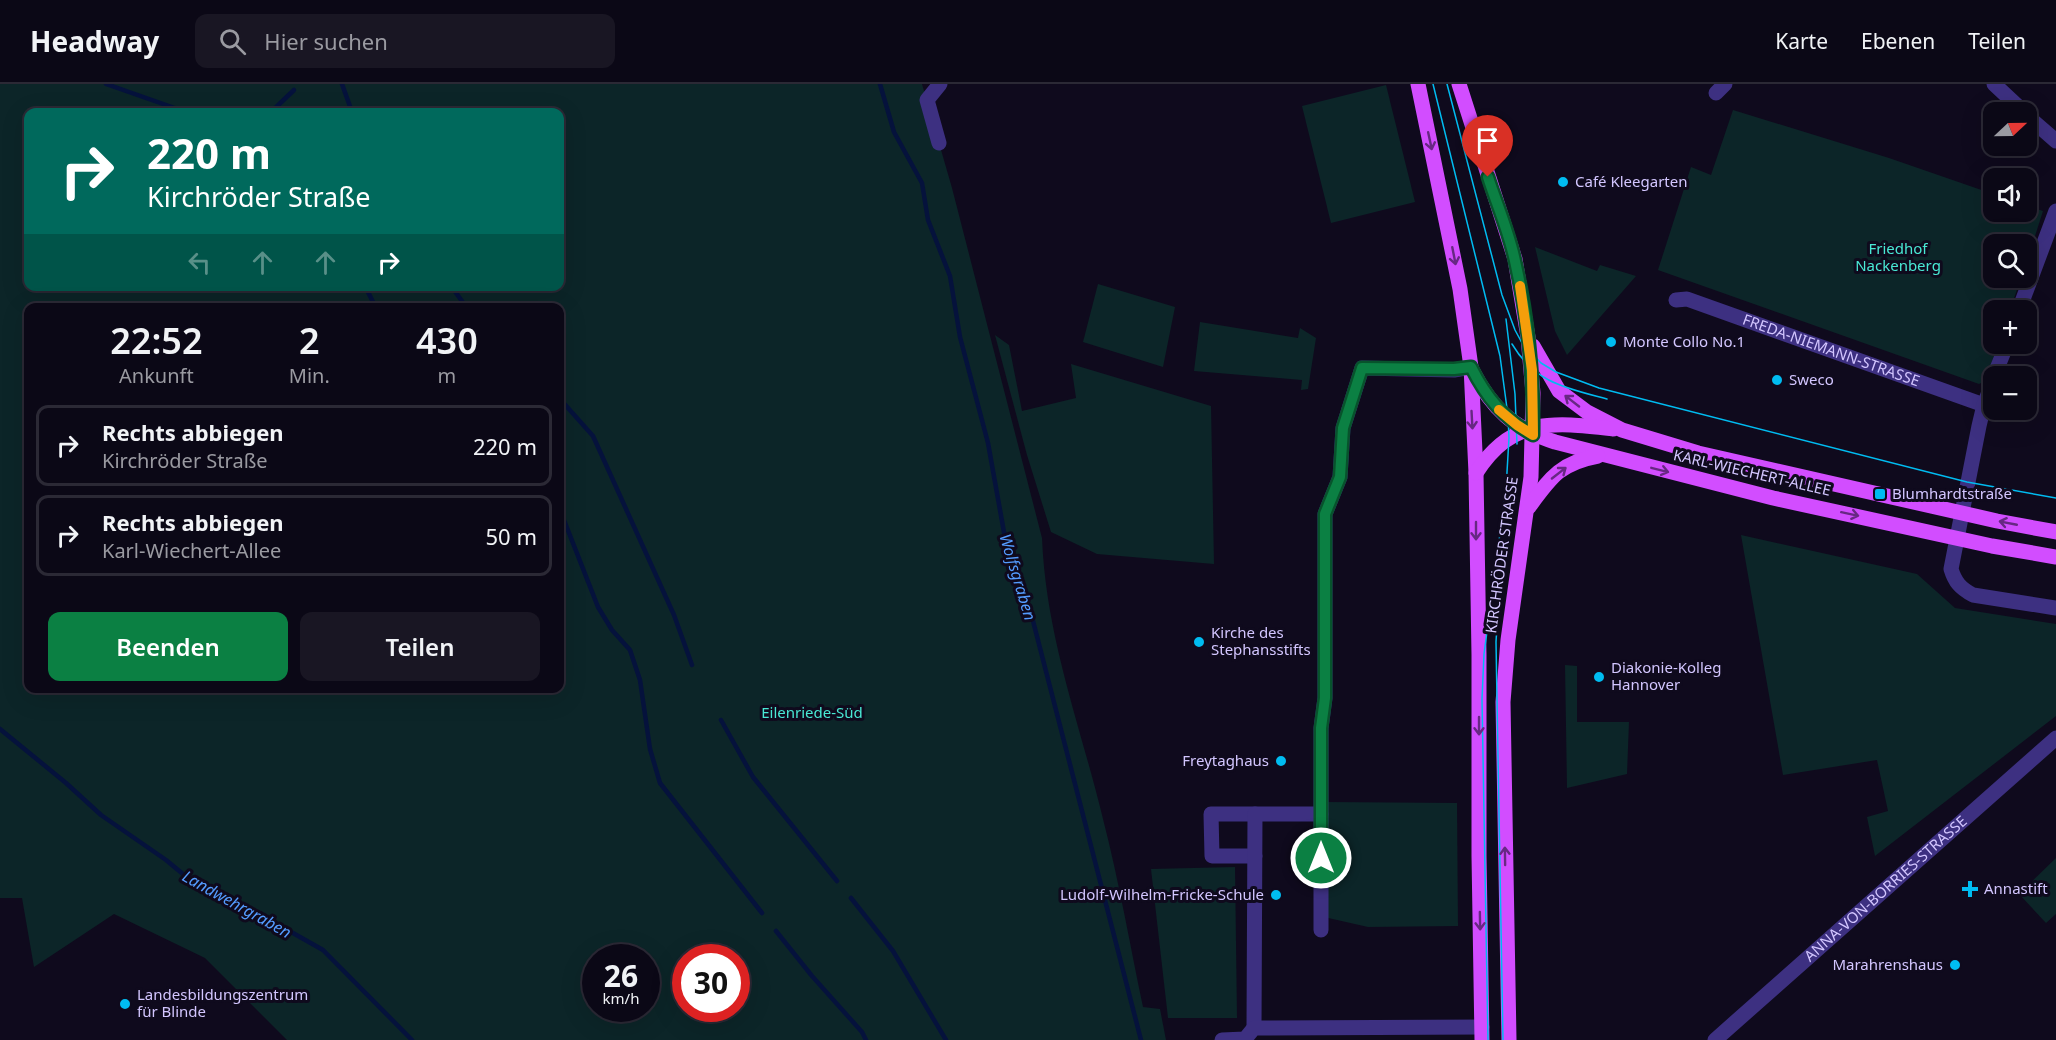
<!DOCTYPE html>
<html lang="de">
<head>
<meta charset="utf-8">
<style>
	:root { --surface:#0b0816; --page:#191623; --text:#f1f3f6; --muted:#9a9aa1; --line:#2b2935; --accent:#0b8043 }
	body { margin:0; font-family:"Noto Sans",sans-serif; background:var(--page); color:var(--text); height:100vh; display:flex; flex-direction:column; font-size:22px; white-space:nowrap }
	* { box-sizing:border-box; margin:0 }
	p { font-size:20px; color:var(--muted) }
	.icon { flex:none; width:33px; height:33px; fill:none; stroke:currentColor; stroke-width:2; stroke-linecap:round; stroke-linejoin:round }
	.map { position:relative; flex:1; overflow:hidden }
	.sheet { position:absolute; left:24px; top:219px; width:540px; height:390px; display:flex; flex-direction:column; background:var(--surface); border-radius:12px; box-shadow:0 6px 24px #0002,0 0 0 2px var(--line) }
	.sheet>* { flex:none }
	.banner { position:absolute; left:24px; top:24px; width:540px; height:183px; border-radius:12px; box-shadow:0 6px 24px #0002,0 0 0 2px var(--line); background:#00695c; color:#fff; overflow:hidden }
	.needle { width:39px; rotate:68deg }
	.buttons { position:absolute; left:1983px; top:18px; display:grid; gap:12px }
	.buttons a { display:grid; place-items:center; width:54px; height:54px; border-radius:12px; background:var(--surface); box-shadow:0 6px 24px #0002,0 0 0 2px var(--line); font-size:30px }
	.speed { position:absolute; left:582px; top:860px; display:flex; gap:12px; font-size:30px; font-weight:700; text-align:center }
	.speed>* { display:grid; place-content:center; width:78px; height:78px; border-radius:50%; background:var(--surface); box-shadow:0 6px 24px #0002,0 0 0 2px var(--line); line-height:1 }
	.speed small { font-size:15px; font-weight:400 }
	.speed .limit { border:9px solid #d22; background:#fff; color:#111 }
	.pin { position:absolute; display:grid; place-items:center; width:51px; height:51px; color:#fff; margin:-62px -26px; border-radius:50% 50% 50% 0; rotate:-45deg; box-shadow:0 0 6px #0007 }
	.pin .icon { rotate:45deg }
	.me { position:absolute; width:66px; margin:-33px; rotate:0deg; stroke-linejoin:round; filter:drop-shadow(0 0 4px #0008) }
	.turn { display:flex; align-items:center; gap:21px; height:126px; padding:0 24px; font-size:27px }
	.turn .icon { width:78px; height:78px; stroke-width:2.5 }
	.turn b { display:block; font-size:42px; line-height:51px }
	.lanes { display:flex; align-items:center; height:57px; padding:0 24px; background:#0003; justify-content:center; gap:30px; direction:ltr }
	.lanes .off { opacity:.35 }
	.eta { display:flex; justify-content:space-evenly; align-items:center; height:102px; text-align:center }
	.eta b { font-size:36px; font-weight:600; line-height:42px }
	.cta { display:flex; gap:12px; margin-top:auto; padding:12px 24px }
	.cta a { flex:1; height:69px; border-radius:12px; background:var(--accent); color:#fff; font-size:24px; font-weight:600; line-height:69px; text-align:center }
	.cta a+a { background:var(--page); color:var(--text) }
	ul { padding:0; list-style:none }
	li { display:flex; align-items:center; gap:18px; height:81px; margin:0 12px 9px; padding:0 12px; border:3px solid var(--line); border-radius:12px }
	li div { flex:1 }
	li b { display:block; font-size:22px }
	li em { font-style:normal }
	header { display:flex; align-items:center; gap:36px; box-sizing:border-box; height:84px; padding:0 30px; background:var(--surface); border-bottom:2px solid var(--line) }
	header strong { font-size:28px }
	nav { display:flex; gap:33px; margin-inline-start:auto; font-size:21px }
	.search { width:420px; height:54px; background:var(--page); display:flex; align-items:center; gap:15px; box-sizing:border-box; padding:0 21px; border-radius:12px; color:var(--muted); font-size:22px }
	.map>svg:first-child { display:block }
</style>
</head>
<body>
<header>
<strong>Headway</strong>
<div class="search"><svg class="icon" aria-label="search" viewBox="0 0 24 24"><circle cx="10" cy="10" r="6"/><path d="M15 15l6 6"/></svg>Hier suchen</div>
<nav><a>Karte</a><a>Ebenen</a><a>Teilen</a></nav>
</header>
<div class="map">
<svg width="2056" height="956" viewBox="0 0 2056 956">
	<rect width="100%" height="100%" fill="#0f0a1d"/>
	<g fill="#0c2528" fill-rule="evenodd">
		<path d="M0,0h922l30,104 90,350c4,99 38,186 61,281 16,62 27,126 40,188l17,2 6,31h-879l-82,-82 -91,-44 -80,53 -12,-69h-22zM28,28h532v174h-532zM28,224h532v380h-532zM596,873h50v51h-50zM686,873h50v51h-50z"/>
		<path d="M1386,1l29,117 -84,21 -29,-117z"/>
		<path d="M1733,26l156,48 104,36 1,18h32l1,-6 16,5 -16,50 -1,-17h-32v34h27l-11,32h-16v34h5l-12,36 -8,4 -321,-114 33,-103 20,8z"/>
		<path d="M1535,163l62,24 3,-6 36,11 -69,79 -12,-24z"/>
		<path d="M1098,200l77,23 -12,60 -80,-25z"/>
		<path d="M1200,238l98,16 2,-10 16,10 -8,51 -7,1 1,-10 -108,-9z"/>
		<path d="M995,251l14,10 13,66 54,-13 -5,-34 140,42 3,158 -117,-10 -46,-22 -24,-77z"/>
		<path d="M1741,451l176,39 38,34 101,16v92l-181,140 -8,-39 21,-6 -11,-51 -94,15z"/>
		<path d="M1565,581l12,1v56h52l-2,52 -60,14z"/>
		<path d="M1326,718l131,1 1,123 -90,1 -44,-10z"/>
		<path d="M2056,774v56l-10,9 -27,-29z"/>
		<path d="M1235,783l2,151h-69l-17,-149z"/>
	</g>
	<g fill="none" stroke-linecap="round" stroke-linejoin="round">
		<g stroke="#05123c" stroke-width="4.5">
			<path d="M106,0l80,28"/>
			<path d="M342,0l10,28"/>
			<path d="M880,0l14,48 28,51 6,37 22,56 10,61 28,106 19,106 25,68 109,423"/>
			<path d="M271,28l23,-22"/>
			<path d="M365,202l11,22"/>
			<path d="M451,202l16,22"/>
			<path d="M560,315l33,37 81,179 18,50"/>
			<path d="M560,426l38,97 14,23 18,20 10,30 10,69 10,34 102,130"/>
			<path d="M721,636l32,57 84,104"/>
			<path d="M0,645l66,54 35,32 65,45 29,24 66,31 62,35 89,90"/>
			<path d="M851,814l42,53 53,89"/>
			<path d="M776,847l36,45 50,56 4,8"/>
		</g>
		<g stroke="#3d3081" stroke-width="15">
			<path d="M1994,0l30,28"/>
			<path d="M1716,9l9,-9"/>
			<path d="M2026,31l30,26"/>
			<path d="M939,59l-12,-43 13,-16"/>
			<path id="s1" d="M1676,216l11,-1 297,106"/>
			<path d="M2019,226l37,-99"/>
			<path d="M1994,292l13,-32"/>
			<path d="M1994,295l-10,26 -5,21 -28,143c4,13 9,19 22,26l83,13"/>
			<path d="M1255,772h-43l-1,-42h44"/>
			<path d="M1321,846v-202l4,-30v-184l15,-37 3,-49 19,-60 92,2 17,-3"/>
			<path d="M1254,944l1,-214h66"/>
			<path d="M1222,956l23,-1 9,-11 228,-1"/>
			<path id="s2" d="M1715,956l341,-302"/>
		</g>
		<g stroke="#d24dff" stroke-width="15">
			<path d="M1418,0l42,205 11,78 5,106 3,182v201l3,184"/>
			<path d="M1459,0l56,175 13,78 5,56 -2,84 -23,163 -5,62 6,338"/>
			<path d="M1533,262l26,45 28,21 35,18 76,23 299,68 59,11"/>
			<path d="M1472,286c20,39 42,59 83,72l218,56 219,48 64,11"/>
			<path d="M1476,389c36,-56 77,-51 137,-44"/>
			<path d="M1529,423c22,-30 31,-44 69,-51"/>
		</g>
		<g stroke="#00bcf1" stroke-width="1.5">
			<path d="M1433,0l67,272 8,60 1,22 -3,51 -22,165 -2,45 6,341"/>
			<path d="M1447,0l55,211 13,35 7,13 19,20 15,9 43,16 368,94 89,16"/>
			<path d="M1506,235l9,75 2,50"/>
			<path d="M1512,260c23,39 54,44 95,55"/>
			<path d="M1499,509l-3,49 7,398"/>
		</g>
	</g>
	<defs><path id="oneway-shaft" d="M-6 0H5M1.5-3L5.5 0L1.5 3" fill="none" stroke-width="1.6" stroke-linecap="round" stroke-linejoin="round" transform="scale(1.5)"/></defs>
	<g stroke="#672883">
		<use href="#oneway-shaft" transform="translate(1430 57) rotate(78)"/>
		<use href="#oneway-shaft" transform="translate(1454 172) rotate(79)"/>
		<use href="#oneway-shaft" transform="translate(1572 317) rotate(-142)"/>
		<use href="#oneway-shaft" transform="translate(1472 336) rotate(87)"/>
		<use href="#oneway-shaft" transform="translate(1660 386) rotate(14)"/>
		<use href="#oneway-shaft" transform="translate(1559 389) rotate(-38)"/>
		<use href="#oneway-shaft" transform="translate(1850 430) rotate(12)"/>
		<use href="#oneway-shaft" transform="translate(2008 439) rotate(-169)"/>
		<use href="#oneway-shaft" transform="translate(1476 447) rotate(90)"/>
		<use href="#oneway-shaft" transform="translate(1479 642) rotate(90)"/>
		<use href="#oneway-shaft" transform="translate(1505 772) rotate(-91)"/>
		<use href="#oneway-shaft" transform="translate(1480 837) rotate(89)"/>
	</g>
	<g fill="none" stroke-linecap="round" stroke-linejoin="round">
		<g stroke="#07532c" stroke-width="15">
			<path id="route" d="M1321,774v-130l4,-30v-184l15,-37 3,-49 19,-60 92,1 17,-2c15,30 32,51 62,68 1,-59 -5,-117 -18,-174 -6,-29 -18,-56 -27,-84"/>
		</g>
		<use href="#route" stroke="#0b8043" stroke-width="10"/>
		<path stroke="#f59e0b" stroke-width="10" d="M1499,326l18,15 16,10 -1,-65 -12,-84"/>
	</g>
	<g fill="#00bcf1" stroke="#0f0a1d" stroke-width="2">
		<circle cx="1563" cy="98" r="6"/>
		<circle cx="1611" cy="258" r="6"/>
		<circle cx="1777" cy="296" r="6"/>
		<rect x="1874" y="404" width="12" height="12" rx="3"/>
		<circle cx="1199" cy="558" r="6"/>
		<circle cx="1599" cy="593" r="6"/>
		<circle cx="1281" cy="677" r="6"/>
		<path d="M1967 796h6v6h6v6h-6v6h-6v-6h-6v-6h6z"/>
		<circle cx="1276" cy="811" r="6"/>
		<circle cx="1955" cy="881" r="6"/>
		<circle cx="125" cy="920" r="6"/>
	</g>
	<g text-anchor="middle" stroke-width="6" stroke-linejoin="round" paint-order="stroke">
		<g font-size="15" fill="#d3c6ff" stroke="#0f0a1d" text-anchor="start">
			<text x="1575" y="103">Café Kleegarten</text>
			<text x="1623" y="263">Monte Collo No.1</text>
			<text x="1789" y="301">Sweco</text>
			<text x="1892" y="415">Blumhardtstraße</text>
			<text x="1211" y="554">Kirche des<tspan x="1211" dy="17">Stephansstifts</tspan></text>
			<text x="1611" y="589">Diakonie-Kolleg<tspan x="1611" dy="17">Hannover</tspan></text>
			<text x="1269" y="682" text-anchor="end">Freytaghaus</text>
			<text x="1984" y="810">Annastift</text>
			<text x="1264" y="816" text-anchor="end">Ludolf-Wilhelm-Fricke-Schule</text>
			<text x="1943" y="886" text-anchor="end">Marahrenshaus</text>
			<text x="137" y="916">Landesbildungszentrum<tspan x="137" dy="17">für Blinde</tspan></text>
		</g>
		<g font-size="15" fill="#49e8d4" stroke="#0f0a1d">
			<text x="1898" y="170">Friedhof<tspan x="1898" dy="17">Nackenberg</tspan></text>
			<text x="812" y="634">Eilenriede-Süd</text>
		</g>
		<g font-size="15" fill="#d3c6ff" stroke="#0f0a1d">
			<text dy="5" stroke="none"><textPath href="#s1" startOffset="164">FREDA-NIEMANN-STRASSE</textPath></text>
			<text transform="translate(1752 389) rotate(13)" y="5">KARL-WIECHERT-ALLEE</text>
			<text transform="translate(1502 471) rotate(-82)" y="5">KIRCHRÖDER STRASSE</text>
			<text dy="5" stroke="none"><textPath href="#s2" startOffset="228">ANNA-VON-BORRIES-STRASSE</textPath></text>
		</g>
		<g font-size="16" font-style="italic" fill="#549cff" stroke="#0f0a1d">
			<text transform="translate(1018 493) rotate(73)" y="6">Wolfsgraben</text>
			<text transform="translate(237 820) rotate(29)" y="6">Landwehrgraben</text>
		</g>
	</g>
</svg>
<div class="buttons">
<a><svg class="needle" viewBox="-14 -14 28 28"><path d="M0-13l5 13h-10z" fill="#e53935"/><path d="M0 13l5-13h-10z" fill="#9a9aa1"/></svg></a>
<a><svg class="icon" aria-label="sound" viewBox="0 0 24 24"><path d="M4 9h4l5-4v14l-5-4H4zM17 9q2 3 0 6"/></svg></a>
<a><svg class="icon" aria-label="search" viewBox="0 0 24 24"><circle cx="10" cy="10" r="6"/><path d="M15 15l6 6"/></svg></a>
<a>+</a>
<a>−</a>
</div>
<div class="speed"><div>26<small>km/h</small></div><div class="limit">30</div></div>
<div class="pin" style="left:1488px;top:93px;background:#d93025"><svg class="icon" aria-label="arrive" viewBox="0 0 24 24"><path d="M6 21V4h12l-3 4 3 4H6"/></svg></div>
<svg class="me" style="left:1321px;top:774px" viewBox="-20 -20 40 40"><circle r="17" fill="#0b8043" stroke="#fff" stroke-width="3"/><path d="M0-11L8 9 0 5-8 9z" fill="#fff"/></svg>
<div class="banner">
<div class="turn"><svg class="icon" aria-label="right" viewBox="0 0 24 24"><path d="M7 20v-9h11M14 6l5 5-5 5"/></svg><div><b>220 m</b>Kirchröder Straße</div></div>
<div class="lanes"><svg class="icon off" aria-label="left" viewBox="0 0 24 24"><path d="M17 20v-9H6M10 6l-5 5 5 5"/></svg><svg class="icon off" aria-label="ahead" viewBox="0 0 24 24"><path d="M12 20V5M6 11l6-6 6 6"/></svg><svg class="icon off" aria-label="ahead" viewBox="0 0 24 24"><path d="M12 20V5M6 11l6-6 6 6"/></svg><svg class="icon" aria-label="right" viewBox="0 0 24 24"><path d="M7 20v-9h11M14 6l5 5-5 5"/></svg></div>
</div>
<section class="sheet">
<div class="eta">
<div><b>22:52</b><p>Ankunft</p></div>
<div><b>2</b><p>Min.</p></div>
<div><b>430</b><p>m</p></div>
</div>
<ul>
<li><svg class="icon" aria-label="right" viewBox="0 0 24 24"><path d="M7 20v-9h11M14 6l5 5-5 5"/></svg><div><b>Rechts abbiegen</b><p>Kirchröder Straße</p></div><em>220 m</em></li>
<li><svg class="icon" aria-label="right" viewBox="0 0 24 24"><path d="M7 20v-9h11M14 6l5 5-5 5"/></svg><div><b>Rechts abbiegen</b><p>Karl-Wiechert-Allee</p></div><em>50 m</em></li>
</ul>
<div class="cta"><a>Beenden</a><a>Teilen</a></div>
</section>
</div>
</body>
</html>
